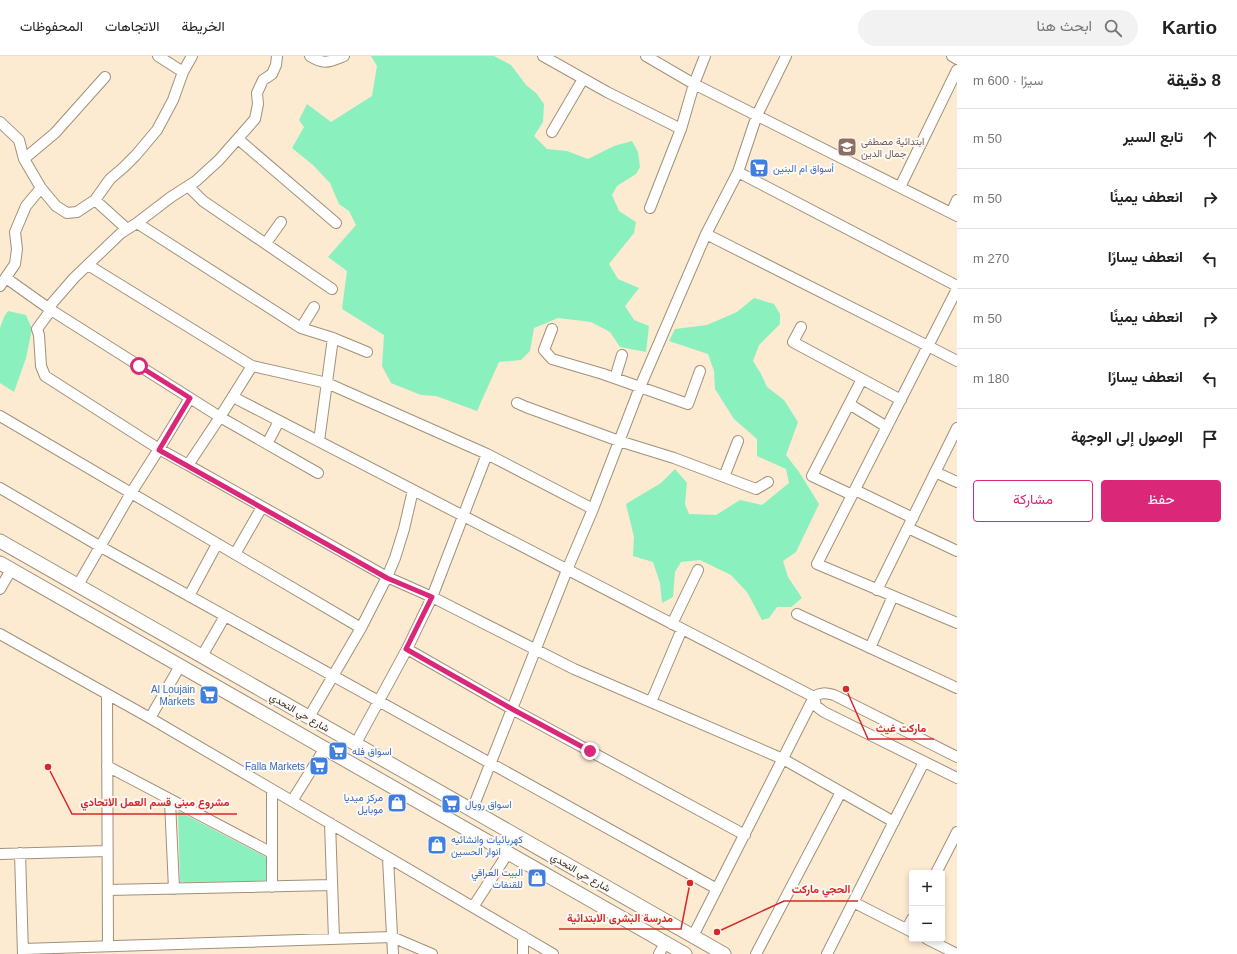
<!DOCTYPE html>
<html lang="ar">
<head>
<meta charset="utf-8">
<style>
	:root { --surface:#fff; --page:#f2f2f2; --text:#222; --muted:#767676; --line:#e0e0e0; --accent:#db2777 }
	body { margin:0; font-family:Helvetica,Vazirmatn,sans-serif; background:var(--page); color:var(--text); direction:rtl }
	.controls { position:absolute; right:12px; bottom:12px; display:grid; overflow:hidden; border-radius:4px; box-shadow:0 2px 6px #0003 }
	.controls button { width:36px; height:36px; display:grid; place-items:center; padding:0; border:0; border-bottom:1px solid var(--line); background:var(--surface); color:var(--text); font:20px sans-serif }
	.stop { position:absolute; width:12px; height:12px; margin:-9px; border:3px solid #db2777; border-radius:50%; background:#fff }
	.stop.end { background:#db2777; border-color:#fff; box-shadow:0 1px 4px #0008 }
	.list { margin:0; padding:0; list-style:none }
	h2 { display:flex; justify-content:space-between; align-items:center; height:52px; margin:0; padding:0 16px; font-size:17px }
	h2 small { font-size:13px; font-weight:400; color:var(--muted) }
	.list li { display:grid; grid-template-columns:26px 1fr auto; gap:12px; align-items:center; box-sizing:border-box; height:60px; padding:0 16px; border-top:1px solid var(--line) }
	.list b { display:block; font-size:15px; white-space:nowrap }
	.list em { font-size:13px; font-style:normal; color:var(--muted) }
	.actions { display:flex; gap:8px; padding:12px 16px }
	.actions a { flex:1; padding:9px 0; border:1px solid var(--accent); border-radius:4px; text-align:center; font-size:14px; color:var(--accent) }
	.actions .main { background:var(--accent); color:#fff }
	.icon { flex:none; width:22px; height:22px; fill:none; stroke:currentColor; stroke-width:2; stroke-linecap:round; stroke-linejoin:round }
	.map { position:relative; flex:none; width:957px; height:898px; overflow:hidden; direction:ltr }
	header { display:flex; align-items:center; gap:24px; box-sizing:border-box; height:56px; padding:0 20px; background:var(--surface); border-bottom:1px solid var(--line) }
	header strong { font-size:19px }
	nav { display:flex; gap:22px; margin-inline-start:auto; font-size:14px }
	.search { width:280px; height:36px; background:var(--page); display:flex; align-items:center; gap:10px; box-sizing:border-box; padding:0 14px; border-radius:22px; color:var(--muted); font-size:15px }
	main { display:flex }
	aside { flex:1; background:var(--surface) }
	.map>svg:first-child { display:block }
</style>
</head>
<body>
<header>
<strong>Kartio</strong>
<div class="search"><svg class="icon" aria-label="search" viewBox="0 0 24 24"><circle cx="10" cy="10" r="6"/><path d="M15 15l6 6"/></svg>ابحث هنا</div>
<nav><a>الخريطة</a><a>الاتجاهات</a><a>المحفوظات</a></nav>
</header>
<main>
<aside>
<h2>8 دقيقة<small>سيرًا · 600 m</small></h2>
<ul class="list">
<li><svg class="icon" aria-label="ahead" viewBox="0 0 24 24"><path d="M12 20V5M6 11l6-6 6 6"/></svg><div><b>تابع السير</b></div><em>50 m</em></li>
<li><svg class="icon" aria-label="right" viewBox="0 0 24 24"><path d="M7 20v-9h11M14 6l5 5-5 5"/></svg><div><b>انعطف يمينًا</b></div><em>50 m</em></li>
<li><svg class="icon" aria-label="left" viewBox="0 0 24 24"><path d="M17 20v-9H6M10 6l-5 5 5 5"/></svg><div><b>انعطف يسارًا</b></div><em>270 m</em></li>
<li><svg class="icon" aria-label="right" viewBox="0 0 24 24"><path d="M7 20v-9h11M14 6l5 5-5 5"/></svg><div><b>انعطف يمينًا</b></div><em>50 m</em></li>
<li><svg class="icon" aria-label="left" viewBox="0 0 24 24"><path d="M17 20v-9H6M10 6l-5 5 5 5"/></svg><div><b>انعطف يسارًا</b></div><em>180 m</em></li>
<li><svg class="icon" aria-label="arrive" viewBox="0 0 24 24"><path d="M6 21V4h12l-3 4 3 4H6"/></svg><div><b>الوصول إلى الوجهة</b></div></li>
</ul>
<div class="actions"><a class="main">حفظ</a><a>مشاركة</a></div>
</aside>
<div class="map">
<svg width="957" height="898" viewBox="0 0 957 898">
	<rect width="100%" height="100%" fill="#fcead1"/>
	<path fill="#8af0be" d="M371,0H494L511,9L526,29L536,37L544,48L543,66L534,80L547,93L567,95L588,103L614,90L632,85L638,96L640,111L636,118L617,130L612,139L619,155L636,166L634,177L609,208L618,223L639,232L625,250L634,264L649,270L646,296L620,291L610,276L591,266L558,262L534,272L530,295L521,304L499,306L477,355L436,340L421,339L391,327L382,310L384,279L342,253L347,215L328,201L356,169L349,155L339,148L330,127L313,109L292,92L304,71L299,64L307,48L331,66L372,40L377,10Z
		M754,242L774,248L780,258V268L759,289L753,305L761,318L767,331L784,344L798,366L786,399L799,416L819,448L796,496L783,505L788,521L802,542L791,551H777L769,562L762,564L747,536L731,519L700,504L681,506L675,516L673,541L662,547L660,527L653,506L633,500L634,481L626,448L661,427L675,413L687,427L685,448L689,458L716,459L740,444L762,449L789,427L786,413L757,400V383L734,363L715,333L714,315L708,298L669,285L675,273L707,269L737,256Z
		M8,255L26,259L32,273L26,302L14,336L0,327V272L4,261Z
		M178,755L266,801L267,825L180,826Z"/>
	<g fill="none" stroke-linecap="round" stroke-linejoin="round">
		<defs>
			<path id="minor" d="M158,0L183,16
				M310,0C324,9 329,6 344,0
				M543,0L607,36L681,73
				M646,0L694,28L957,160
				M952,0L957,3
				M0,66L19,84L24,103L41,132L56,150L67,157L77,156L95,144L110,123L124,111L136,99L157,74L173,44L183,16L192,0
				M552,76L583,23
				M238,83L336,167
				M24,103L55,77L105,21
				M738,116L957,230
				M188,130L203,145L332,233
				M900,131L957,14
				M95,144L127,173
				M650,152L681,73L694,28L705,0
				M951,157L957,144
				M137,167L301,272L333,282L367,296
				M706,178L928,290L957,305
				M266,187L281,166
				M88,209L252,310L327,327L487,398L593,453
				M6,222L51,254L220,361L318,417
				M0,230L15,208L17,193L15,176L26,150L41,132
				M957,233L817,508L957,567
				M48,252L74,222L121,177L137,167L171,141L196,125L219,104L255,63L258,48L257,37L263,24L272,18L276,9L277,0
				M51,254L37,273L39,279L41,310L45,320L159,393L188,409L220,361L252,310
				M801,271L793,286L901,344
				M301,272L314,251
				M552,273L544,294L552,303L603,318L688,348L700,315
				M615,322L622,299
				M233,341L814,641
				M517,347L526,351L619,385L674,402L756,433L768,426
				M849,348L887,371
				M0,360L361,572
				M319,385L333,282
				M267,388L279,365
				M188,409L387,521L432,541L574,613L783,703L894,766
				M935,416L957,426
				M724,421L738,385
				M0,432L101,491L717,833
				M855,434L913,462
				M852,439L812,420L862,323
				M908,472L957,495
				M235,498L262,451
				M78,529L131,437L159,393L190,342
				M0,533L11,514
				M877,534L957,372
				M189,540L217,488
				M797,558L957,632
				M672,568L698,514
				M0,578L150,662L553,898
				M870,592L893,540
				M407,593L512,653L745,779
				M202,600L225,560
				M107,638L108,890
				M814,641L816,650L824,656L957,722
				M651,646L682,573
				M309,661L361,572L387,521L395,502L404,473L413,434
				M150,662L180,610
				M356,687L407,593L432,541L487,398
				M107,710L272,797
				M170,745L174,833
				M292,745L325,692
				M472,754L567,514L593,453L640,331L706,178L738,116L757,59L786,0
				M330,767L334,883
				M20,797L23,898
				M0,798L107,795
				M388,802L393,898
				M936,817L957,776
				M272,831V734
				M108,834L332,829
				M853,846L912,876
				M473,851L508,797
				M907,873L912,863
				M523,880V898
				M693,880L814,641C820,636 826,637 834,639L957,701
				M927,883L957,898
				M23,893L392,881L432,898
				M659,898L665,887
				M756,898L841,736
				M827,898L924,706"/>
			<path id="major" d="M0,485L724,898
				M0,507L685,898"/>
		</defs>
		<use href="#minor" stroke="#a1917a" stroke-width="12"/>
		<use href="#major" stroke="#a1917a" stroke-width="15"/>
		<use href="#minor" stroke="#fff" stroke-width="10"/>
		<use href="#major" stroke="#fff" stroke-width="13"/>
	</g>
	<g fill="none" stroke-linecap="round" stroke-linejoin="round">
		<path stroke="#db2777" stroke-width="5" d="M139,310L190,342L159,394L387,522L432,541L406,593L512,653L590,695"/>
	</g>
	<defs>
		<symbol id="school-square" viewBox="-11 -11 22 22"><rect x="-9" y="-9" width="18" height="18" rx="4" fill="#8d6e63" stroke="#fdf9f5"/><path d="M0-5L7-2L0 1L-7-2ZM-4 1L0 2.5L4 1V4Q0 6-4 4Z" fill="#fff"/></symbol>
		<symbol id="supermarket-square" viewBox="-11 -11 22 22"><rect x="-9" y="-9" width="18" height="18" rx="4" fill="#3f7fe0" stroke="#fdf9f5"/><path d="M-6-5.5h2.5l.6 2H6L4.5 2H-2.5L-4.4-4H-6ZM-1.5 3.2a1.3 1.3 0 1 0 .1 0ZM3 3.2a1.3 1.3 0 1 0 .1 0Z" fill="#fff"/></symbol>
		<symbol id="shop-square" viewBox="-11 -11 22 22"><rect x="-9" y="-9" width="18" height="18" rx="4" fill="#3f7fe0" stroke="#fdf9f5"/><path d="M-5-2.5h2.3a2.7 3.5 0 0 1 5.4 0H5L5.5 6h-11ZM-1.5-2.5h3a1.5 2.3 0 0 0-3 0Z" fill="#fff"/></symbol>
	</defs>
	<g fill-rule="evenodd">
		<use href="#school-square" x="836" y="80" width="22" height="22"/>
		<use href="#supermarket-square" x="748" y="101" width="22" height="22"/>
		<use href="#supermarket-square" x="198" y="628" width="22" height="22"/>
		<use href="#supermarket-square" x="327" y="684" width="22" height="22"/>
		<use href="#supermarket-square" x="308" y="699" width="22" height="22"/>
		<use href="#shop-square" x="386" y="736" width="22" height="22"/>
		<use href="#supermarket-square" x="440" y="737" width="22" height="22"/>
		<use href="#shop-square" x="426" y="778" width="22" height="22"/>
		<use href="#shop-square" x="526" y="811" width="22" height="22"/>
	</g>
	<g text-anchor="middle" stroke-width="4" stroke-linejoin="round" paint-order="stroke">
		<g font-size="10" fill="#785e54" stroke="#fdf9f5" text-anchor="start">
			<text x="861" y="89">ابتدائية مصطفى<tspan x="861" dy="12">جمال الدين</tspan></text>
		</g>
		<g font-size="10" fill="#366cbe" stroke="#fdf9f5" text-anchor="start">
			<text x="773" y="116">أسواق ام البنين</text>
			<text x="195" y="637" text-anchor="end">Al Loujain<tspan x="195" dy="12">Markets</tspan></text>
			<text x="352" y="699">اسواق فله</text>
			<text x="305" y="714" text-anchor="end">Falla Markets</text>
			<text x="383" y="745" text-anchor="end">مركز ميديا<tspan x="383" dy="12">موبايل</tspan></text>
			<text x="465" y="752">اسواق رويال</text>
			<text x="451" y="787">كهربائيات وانشائيه<tspan x="451" dy="12">انوار الحسين</tspan></text>
			<text x="523" y="820" text-anchor="end">البيت العراقي<tspan x="523" dy="12">للقنفات</tspan></text>
		</g>
		<g font-size="10" fill="#332c23" stroke="#fdf9f5">
			<text transform="translate(300 656) rotate(30)" y="4">شارع حي التحدي</text>
			<text transform="translate(581 816) rotate(30)" y="4">شارع حي التحدي</text>
		</g>
	</g>
	<path fill="none" stroke="#d62828" stroke-width="1.5" d="M846 633L868 683H934M48 711L72 758H237M717 876L784 845H858M690 827L681 873H559"/>
	<g fill="#d62828" stroke="#fdf9f5" stroke-width="1.5">
		<circle cx="846" cy="633" r="4"/>
		<circle cx="48" cy="711" r="4"/>
		<circle cx="717" cy="876" r="4"/>
		<circle cx="690" cy="827" r="4"/>
	</g>
	<g font-size="11" text-anchor="middle" font-weight="bold" fill="#d62828" stroke="#fdf9f5" stroke-width="4" stroke-linejoin="round" paint-order="stroke">
		<text x="901" y="676">ماركت غيث</text>
		<text x="155" y="750">مشروع مبنى قسم العمل الاتحادي</text>
		<text x="821" y="837">الحجي ماركت</text>
		<text x="620" y="866">مدرسة البشرى الابتدائية</text>
	</g>
</svg>
<div class="controls">
<button>+</button>
<button>−</button>
</div>
<div class="stop" style="left:139px;top:310px"></div>
<div class="stop end" style="left:590px;top:695px"></div>
</div>
</main>
</body>
</html>
